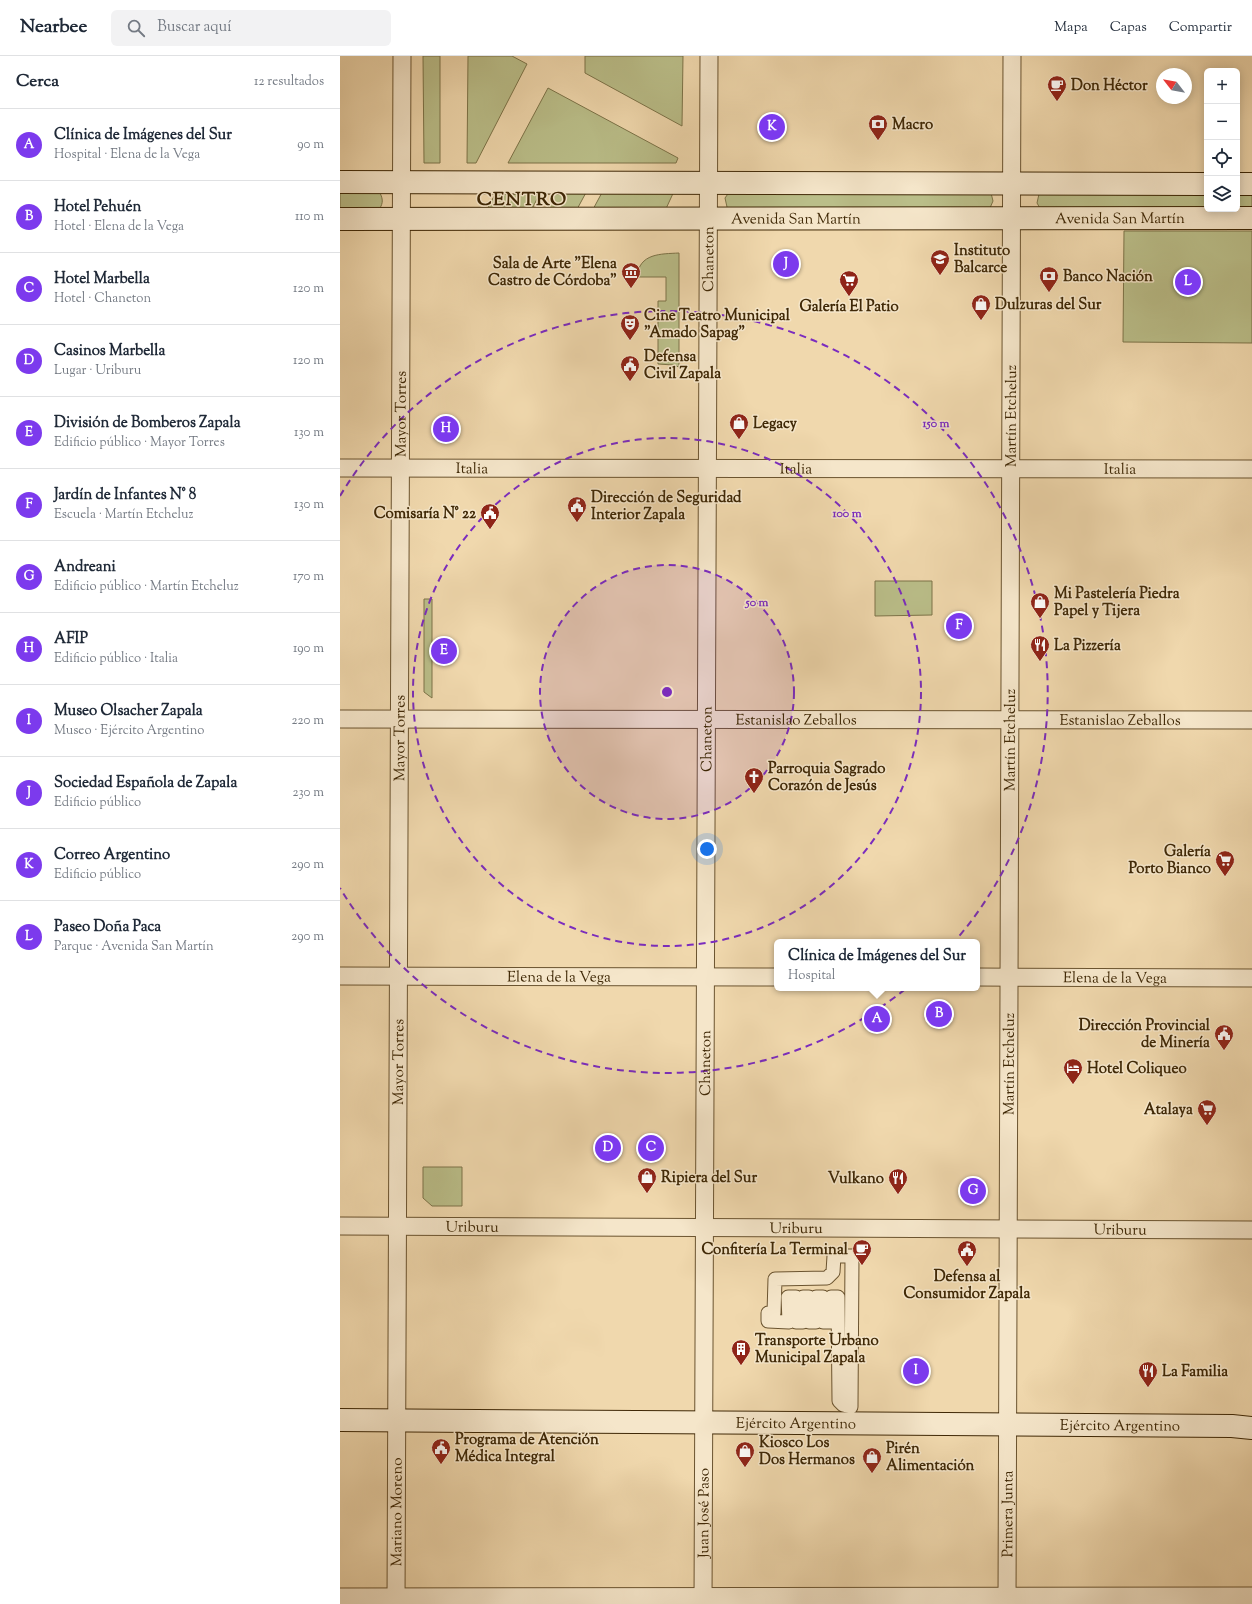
<!DOCTYPE html>
<html lang="es">
<head>
<meta charset="utf-8">
<style>
	:root { --surface:#fff; --page:#f2f2f3; --text:#1f2937; --muted:#747a83; --line:#e0e1e3; --accent:#7c3aed }
	body { margin:0; font-family:"Sorts Mill Goudy",serif; background:var(--page); color:var(--text) }
	.controls { position:absolute; right:12px; top:12px; display:grid; overflow:hidden; border-radius:6px; box-shadow:0 2px 10px #0003 }
	.controls button { width:36px; height:36px; display:grid; place-items:center; padding:0; border:0; border-bottom:1px solid var(--line); background:var(--surface); color:var(--text); font:20px sans-serif }
	.compass { position:absolute; left:816px; top:12px; width:36px; height:36px; border-radius:50%; background:var(--surface); box-shadow:0 2px 10px #0003; rotate:301deg }
	.you { position:absolute; left:367px; top:793px; width:14px; height:14px; margin:-10px; border:3px solid #fff; border-radius:50%; background:#1a73e8; box-shadow:0 0 0 6px #1a73e833 }
	.badge { display:grid; place-items:center; width:26px; height:26px; border-radius:50%; background:var(--accent); color:#fff; font-size:13px; font-weight:700 }
	.pin { position:absolute; translate:-50% -50%; border:2px solid #fff; box-shadow:0 1px 4px #0006 }
	.popup { position:absolute; left:434px; top:883px; width:206px; height:52px; box-sizing:border-box; display:grid; place-content:center; border-radius:6px; background:var(--surface); filter:drop-shadow(0 1px 3px #0005); font-size:13px; white-space:nowrap; color:var(--muted) }
	.popup b { font-size:15px; color:var(--text) }
	.popup::after { content:''; position:absolute; left:50%; top:100%; margin-left:-8px; border:8px solid transparent; border-top-color:var(--surface) }
	.list { margin:0; padding:0; list-style:none }
	h2 { display:flex; justify-content:space-between; align-items:center; height:52px; margin:0; padding:0 16px; font-size:17px }
	h2 small { font-size:13px; font-weight:400; color:var(--muted) }
	.list li { display:grid; grid-template-columns:26px 1fr auto; gap:12px; align-items:center; box-sizing:border-box; height:72px; padding:0 16px; border-top:1px solid var(--line) }
	.list b { display:block; font-size:15px; white-space:nowrap }
	.list p { margin:0; font-size:13px; white-space:nowrap; color:var(--muted) }
	.list em { font-size:13px; font-style:normal; color:var(--muted) }
	.icon { flex:none; width:22px; height:22px; fill:none; stroke:currentColor; stroke-width:2; stroke-linecap:round; stroke-linejoin:round }
	.map { position:relative; flex:none; width:912px; height:1548px; overflow:hidden }
	header { display:flex; align-items:center; gap:24px; box-sizing:border-box; height:56px; padding:0 20px; background:var(--surface); border-bottom:1px solid var(--line) }
	header strong { font-size:19px }
	nav { display:flex; gap:22px; margin-inline-start:auto; font-size:14px }
	.search { width:280px; height:36px; background:var(--page); display:flex; align-items:center; gap:10px; box-sizing:border-box; padding:0 14px; border-radius:6px; color:var(--muted); font-size:15px }
	main { display:flex }
	aside { flex:1; background:var(--surface) }
	.map>svg:first-child { display:block }
</style>
</head>
<body>
<header>
<strong>Nearbee</strong>
<div class="search"><svg class="icon" aria-label="search" viewBox="0 0 24 24"><circle cx="10" cy="10" r="6"/><path d="M15 15l6 6"/></svg>Buscar aquí</div>
<nav><a>Mapa</a><a>Capas</a><a>Compartir</a></nav>
</header>
<main>
<aside>
<h2>Cerca<small>12 resultados</small></h2>
<ul class="list">
<li><span class="badge">A</span><div><b>Clínica de Imágenes del Sur</b><p>Hospital · Elena de la Vega</p></div><em>90 m</em></li>
<li><span class="badge">B</span><div><b>Hotel Pehuén</b><p>Hotel · Elena de la Vega</p></div><em>110 m</em></li>
<li><span class="badge">C</span><div><b>Hotel Marbella</b><p>Hotel · Chaneton</p></div><em>120 m</em></li>
<li><span class="badge">D</span><div><b>Casinos Marbella</b><p>Lugar · Uriburu</p></div><em>120 m</em></li>
<li><span class="badge">E</span><div><b>División de Bomberos Zapala</b><p>Edificio público · Mayor Torres</p></div><em>130 m</em></li>
<li><span class="badge">F</span><div><b>Jardín de Infantes N° 8</b><p>Escuela · Martín Etcheluz</p></div><em>130 m</em></li>
<li><span class="badge">G</span><div><b>Andreani</b><p>Edificio público · Martín Etcheluz</p></div><em>170 m</em></li>
<li><span class="badge">H</span><div><b>AFIP</b><p>Edificio público · Italia</p></div><em>190 m</em></li>
<li><span class="badge">I</span><div><b>Museo Olsacher Zapala</b><p>Museo · Ejército Argentino</p></div><em>220 m</em></li>
<li><span class="badge">J</span><div><b>Sociedad Española de Zapala</b><p>Edificio público</p></div><em>230 m</em></li>
<li><span class="badge">K</span><div><b>Correo Argentino</b><p>Edificio público</p></div><em>290 m</em></li>
<li><span class="badge">L</span><div><b>Paseo Doña Paca</b><p>Parque · Avenida San Martín</p></div><em>290 m</em></li>
</ul>
</aside>
<div class="map">
<svg width="912" height="1548" viewBox="0 0 912 1548">
	<rect width="100%" height="100%" fill="#f0d8ad"/>
	<filter id="stains"><feTurbulence type="fractalNoise" baseFrequency=".005" numOctaves="4"/><feColorMatrix values="0 0 0 0 .2 0 0 0 0 .09 0 0 0 0 .02 0 0 0 .5 -.17"/></filter>
	<radialGradient id="worn" r=".72"><stop offset=".6" stop-color="#630" stop-opacity="0"/><stop offset="1" stop-color="#630" stop-opacity=".3"/></radialGradient>
	<path fill="#babe89" stroke="#7c7348" d="M83,0H100V107H84Z
		M128,0H172L187,8L136,107H127Z
		M245,0H343L342,70L245,17Z
		M208,32L338,102L336,107H168Z
		M159,131H203L190,157H145Z
		M219,131H249L235,157H205Z
		M265,131H336L324,157H251Z
		M0,132L40,137C43,143 43,147 40,152L0,157Z
		M867,132V153H897V132H912V157L701,154L697,147L699,138Z
		M390,135L651,137L653,145L650,152L389,154L387,151L385,142Z
		M784,175H912V287L783,286Z
		M339,197V311L333,309L318,308V245H326V221H297C299,197 321,198 339,197Z
		M535,525H592V559L535,560Z
		M84,543H92V642L84,636Z
		M83,1111H122V1150H92L83,1142Z"/>
	<g fill="none" stroke-linecap="round" stroke-linejoin="round">
		<defs>
			<path id="pedestrian" d="M494,1200H512L511,1351L503,1349L499,1345L498,1241H491V1266H483V1241H476V1266H469V1241H463V1266H456V1241H448L449,1266L428,1265V1257H434L435,1223L487,1222L493,1216Z"/>
			<g id="minor">
				<path id="s1" d="M0,412L912,413"/>
				<path id="s2" d="M0,663L912,664"/>
				<path id="s3" d="M0,920L437,921"/>
				<path id="s4" d="M637,921L912,922"/>
				<path id="s5" d="M0,1170L912,1174"/>
				<path d="M0,1541L912,1540"/>
				<path id="s6" d="M56,1548L62,0"/>
				<path id="s7" d="M363,1548L369,0"/>
				<path id="s8" d="M667,1548L672,0"/>
			</g>
			<g id="secondary">
				<path d="M0,126L867,128"/>
				<path d="M897,128H912"/>
				<path id="s9" d="M0,163L912,162"/>
				<path id="s10" d="M0,1364L892,1370L912,1372"/>
			</g>
		</defs>
		<use href="#pedestrian" stroke="#6b5430" stroke-width="15"/>
		<use href="#minor" stroke="#6b5430" stroke-width="19"/>
		<use href="#secondary" stroke="#3f2806" stroke-width="24"/>
		<use href="#pedestrian" stroke="#f5e6ca" stroke-width="13"/>
		<use href="#minor" stroke="#f5e6ca" stroke-width="17"/>
		<use href="#secondary" stroke="#f5e6ca" stroke-width="22"/>
	</g>
	<circle cx="327" cy="636" r="127" fill="#7b2cbf" fill-opacity=".12"/>
	<g fill="none" stroke="#7b2cbf" stroke-width="2" stroke-dasharray="7 5">
		<circle cx="327" cy="636" r="127"/>
		<circle cx="327" cy="636" r="254"/>
		<path d="M0 440A381 381 0 1 1 0 832"/>
	</g>
	<defs>
		<symbol id="cafe-pin" viewBox="-11 -11 22 30"><path d="M0 17L-7.5 6A9.5 9.5 0 1 1 7.5 6Z" fill="#8f2418" stroke="#f5e6ca"/><path d="M-5.5-4.5H6V0H3Q3 3.5 0 3.5H-2.5Q-5.5 3.5-5.5 0ZM3-3.2v2h1.7v-2ZM-6 4.5H4V6H-6Z" fill="#fff"/></symbol>
		<symbol id="bank-pin" viewBox="-11 -11 22 30"><path d="M0 17L-7.5 6A9.5 9.5 0 1 1 7.5 6Z" fill="#8f2418" stroke="#f5e6ca"/><path d="M-6-4H6V4H-6ZM0-2.3a2.3 2.3 0 1 0 0 4.6a2.3 2.3 0 1 0 0-4.6Z" fill="#fff"/></symbol>
		<symbol id="university-pin" viewBox="-11 -11 22 30"><path d="M0 17L-7.5 6A9.5 9.5 0 1 1 7.5 6Z" fill="#8f2418" stroke="#f5e6ca"/><path d="M0-5L7-2L0 1L-7-2ZM-4 1L0 2.5L4 1V4Q0 6-4 4Z" fill="#fff"/></symbol>
		<symbol id="museum-pin" viewBox="-11 -11 22 30"><path d="M0 17L-7.5 6A9.5 9.5 0 1 1 7.5 6Z" fill="#8f2418" stroke="#f5e6ca"/><path d="M0-6L6-3V-2H-6V-3ZM-5-1h2V3h-2ZM-1-1h2V3h-2ZM3-1h2V3H3ZM-6 4H6V6H-6Z" fill="#fff"/></symbol>
		<symbol id="supermarket-pin" viewBox="-11 -11 22 30"><path d="M0 17L-7.5 6A9.5 9.5 0 1 1 7.5 6Z" fill="#8f2418" stroke="#f5e6ca"/><path d="M-6-5.5h2.5l.6 2H6L4.5 2H-2.5L-4.4-4H-6ZM-1.5 3.2a1.3 1.3 0 1 0 .1 0ZM3 3.2a1.3 1.3 0 1 0 .1 0Z" fill="#fff"/></symbol>
		<symbol id="shop-pin" viewBox="-11 -11 22 30"><path d="M0 17L-7.5 6A9.5 9.5 0 1 1 7.5 6Z" fill="#8f2418" stroke="#f5e6ca"/><path d="M-5-2.5h2.3a2.7 3.5 0 0 1 5.4 0H5L5.5 6h-11ZM-1.5-2.5h3a1.5 2.3 0 0 0-3 0Z" fill="#fff"/></symbol>
		<symbol id="theatre-pin" viewBox="-11 -11 22 30"><path d="M0 17L-7.5 6A9.5 9.5 0 1 1 7.5 6Z" fill="#8f2418" stroke="#f5e6ca"/><path d="M-5-5.5Q0-4 5-5.5V0Q5 5 0 6Q-5 5-5 0ZM-3.3-2.5H-1v1.5H-3.3ZM1-2.5H3.3v1.5H1ZM-2.8 1Q0 5.5 2.8 1Z" fill="#fff"/></symbol>
		<symbol id="civic-pin" viewBox="-11 -11 22 30"><path d="M0 17L-7.5 6A9.5 9.5 0 1 1 7.5 6Z" fill="#8f2418" stroke="#f5e6ca"/><path d="M-.6-6.5H3V-4.5H.6V-3L4-1V1h2V6H-6V1h2V-1L-.6-3ZM-1.2 2.5V6h2.4V2.5Z" fill="#fff"/></symbol>
		<symbol id="restaurant-pin" viewBox="-11 -11 22 30"><path d="M0 17L-7.5 6A9.5 9.5 0 1 1 7.5 6Z" fill="#8f2418" stroke="#f5e6ca"/><path d="M-5-6h1v4h1v-4h1v4h1v-4h1v5L-1.5 .5V6h-2V.5L-5-1ZM5-6V6H3V1.5H1.5Q1.5-4 5-6Z" fill="#fff"/></symbol>
		<symbol id="church-pin" viewBox="-11 -11 22 30"><path d="M0 17L-7.5 6A9.5 9.5 0 1 1 7.5 6Z" fill="#8f2418" stroke="#f5e6ca"/><path d="M-1.2-6h2.4v3.5h3.3v2.4h-3.3V6h-2.4V-.1h-3.3v-2.4h3.3Z" fill="#fff"/></symbol>
		<symbol id="hotel-pin" viewBox="-11 -11 22 30"><path d="M0 17L-7.5 6A9.5 9.5 0 1 1 7.5 6Z" fill="#8f2418" stroke="#f5e6ca"/><path d="M-6-4.5h1.5V1H6V5H4.5V3h-9V5H-6ZM-4 0a1.8 1.8 0 1 1 3.6 0ZM.5 0V-2.5h3Q6-2.5 6 0Z" fill="#fff"/></symbol>
		<symbol id="building-pin" viewBox="-11 -11 22 30"><path d="M0 17L-7.5 6A9.5 9.5 0 1 1 7.5 6Z" fill="#8f2418" stroke="#f5e6ca"/><path d="M-4-6H4V6H1V3H-1V6H-4ZM-2.5-4.3h1.7v1.8h-1.7ZM.8-4.3h1.7v1.8H.8ZM-2.5-1h1.7V.8h-1.7ZM.8-1h1.7V.8H.8Z" fill="#fff"/></symbol>
	</defs>
	<g fill-rule="evenodd">
		<use href="#cafe-pin" x="706" y="18" width="22" height="30"/>
		<use href="#bank-pin" x="527" y="57" width="22" height="30"/>
		<use href="#university-pin" x="589" y="192" width="22" height="30"/>
		<use href="#museum-pin" x="280" y="205" width="22" height="30"/>
		<use href="#bank-pin" x="698" y="209" width="22" height="30"/>
		<use href="#supermarket-pin" x="498" y="213" width="22" height="30"/>
		<use href="#shop-pin" x="630" y="237" width="22" height="30"/>
		<use href="#theatre-pin" x="279" y="257" width="22" height="30"/>
		<use href="#civic-pin" x="279" y="298" width="22" height="30"/>
		<use href="#shop-pin" x="388" y="356" width="22" height="30"/>
		<use href="#civic-pin" x="226" y="439" width="22" height="30"/>
		<use href="#civic-pin" x="139" y="446" width="22" height="30"/>
		<use href="#shop-pin" x="689" y="535" width="22" height="30"/>
		<use href="#restaurant-pin" x="689" y="578" width="22" height="30"/>
		<use href="#church-pin" x="403" y="710" width="22" height="30"/>
		<use href="#supermarket-pin" x="874" y="793" width="22" height="30"/>
		<use href="#civic-pin" x="873" y="967" width="22" height="30"/>
		<use href="#hotel-pin" x="722" y="1001" width="22" height="30"/>
		<use href="#supermarket-pin" x="856" y="1042" width="22" height="30"/>
		<use href="#shop-pin" x="296" y="1110" width="22" height="30"/>
		<use href="#restaurant-pin" x="547" y="1111" width="22" height="30"/>
		<use href="#cafe-pin" x="511" y="1182" width="22" height="30"/>
		<use href="#civic-pin" x="616" y="1183" width="22" height="30"/>
		<use href="#building-pin" x="390" y="1282" width="22" height="30"/>
		<use href="#restaurant-pin" x="797" y="1304" width="22" height="30"/>
		<use href="#civic-pin" x="90" y="1381" width="22" height="30"/>
		<use href="#shop-pin" x="394" y="1384" width="22" height="30"/>
		<use href="#shop-pin" x="521" y="1390" width="22" height="30"/>
	</g>
	<g text-anchor="middle" stroke-width="3" stroke-linejoin="round" paint-order="stroke">
		<g font-size="15" font-weight="bold" fill="#3f2806" stroke="#f5e6ca" text-anchor="start">
			<text x="731" y="34">Don Héctor</text>
			<text x="552" y="73">Macro</text>
			<text x="614" y="199">Instituto<tspan x="614" dy="17">Balcarce</tspan></text>
			<text x="277" y="212" text-anchor="end">Sala de Arte "Elena<tspan x="277" dy="17">Castro de Córdoba"</tspan></text>
			<text x="723" y="225">Banco Nación</text>
			<text x="655" y="253">Dulzuras del Sur</text>
			<text x="509" y="255" text-anchor="middle">Galería El Patio</text>
			<text x="304" y="264">Cine Teatro Municipal<tspan x="304" dy="17">"Amado Sapag"</tspan></text>
			<text x="304" y="305">Defensa<tspan x="304" dy="17">Civil Zapala</tspan></text>
			<text x="413" y="372">Legacy</text>
			<text x="251" y="446">Dirección de Seguridad<tspan x="251" dy="17">Interior Zapala</tspan></text>
			<text x="136" y="462" text-anchor="end">Comisaría N° 22</text>
			<text x="714" y="542">Mi Pastelería Piedra<tspan x="714" dy="17">Papel y Tijera</tspan></text>
			<text x="714" y="594">La Pizzería</text>
			<text x="428" y="717">Parroquia Sagrado<tspan x="428" dy="17">Corazón de Jesús</tspan></text>
			<text x="871" y="800" text-anchor="end">Galería<tspan x="871" dy="17">Porto Bianco</tspan></text>
			<text x="870" y="974" text-anchor="end">Dirección Provincial<tspan x="870" dy="17">de Minería</tspan></text>
			<text x="747" y="1017">Hotel Coliqueo</text>
			<text x="853" y="1058" text-anchor="end">Atalaya</text>
			<text x="321" y="1126">Ripiera del Sur</text>
			<text x="544" y="1127" text-anchor="end">Vulkano</text>
			<text x="508" y="1198" text-anchor="end">Confitería La Terminal</text>
			<text x="627" y="1225" text-anchor="middle">Defensa al<tspan x="627" dy="17">Consumidor Zapala</tspan></text>
			<text x="415" y="1289">Transporte Urbano<tspan x="415" dy="17">Municipal Zapala</tspan></text>
			<text x="822" y="1320">La Familia</text>
			<text x="115" y="1388">Programa de Atención<tspan x="115" dy="17">Médica Integral</tspan></text>
			<text x="419" y="1391">Kiosco Los<tspan x="419" dy="17">Dos Hermanos</tspan></text>
			<text x="546" y="1397">Pirén<tspan x="546" dy="17">Alimentación</tspan></text>
		</g>
		<g font-size="15" fill="#3f2806" stroke="#f5e6ca">
			<text dy="5" stroke="none"><textPath href="#s9" startOffset="456">Avenida San Martín</textPath></text>
			<text dy="5" stroke="none"><textPath href="#s9" startOffset="780">Avenida San Martín</textPath></text>
			<text dy="5" stroke="none"><textPath href="#s7" startOffset="1345">Chaneton</textPath></text>
			<text dy="5" stroke="none"><textPath href="#s6" startOffset="1190">Mayor Torres</textPath></text>
			<text dy="5" stroke="none"><textPath href="#s8" startOffset="1188">Martín Etcheluz</textPath></text>
			<text dy="5" stroke="none"><textPath href="#s1" startOffset="132">Italia</textPath></text>
			<text dy="5" stroke="none"><textPath href="#s1" startOffset="456">Italia</textPath></text>
			<text dy="5" stroke="none"><textPath href="#s1" startOffset="780">Italia</textPath></text>
			<text dy="5" stroke="none"><textPath href="#s2" startOffset="456">Estanislao Zeballos</textPath></text>
			<text dy="5" stroke="none"><textPath href="#s2" startOffset="780">Estanislao Zeballos</textPath></text>
			<text dy="5" stroke="none"><textPath href="#s6" startOffset="866">Mayor Torres</textPath></text>
			<text dy="5" stroke="none"><textPath href="#s7" startOffset="865">Chaneton</textPath></text>
			<text dy="5" stroke="none"><textPath href="#s8" startOffset="864">Martín Etcheluz</textPath></text>
			<text dy="5" stroke="none"><textPath href="#s3" startOffset="219">Elena de la Vega</textPath></text>
			<text dy="5" stroke="none"><textPath href="#s4" startOffset="138">Elena de la Vega</textPath></text>
			<text dy="5" stroke="none"><textPath href="#s6" startOffset="542">Mayor Torres</textPath></text>
			<text dy="5" stroke="none"><textPath href="#s7" startOffset="541">Chaneton</textPath></text>
			<text dy="5" stroke="none"><textPath href="#s8" startOffset="540">Martín Etcheluz</textPath></text>
			<text dy="5" stroke="none"><textPath href="#s5" startOffset="132">Uriburu</textPath></text>
			<text dy="5" stroke="none"><textPath href="#s5" startOffset="456">Uriburu</textPath></text>
			<text dy="5" stroke="none"><textPath href="#s5" startOffset="780">Uriburu</textPath></text>
			<text dy="5" stroke="none"><textPath href="#s10" startOffset="456">Ejército Argentino</textPath></text>
			<text dy="5" stroke="none"><textPath href="#s10" startOffset="780">Ejército Argentino</textPath></text>
			<text dy="5" stroke="none"><textPath href="#s6" startOffset="92">Mariano Moreno</textPath></text>
			<text dy="5" stroke="none"><textPath href="#s7" startOffset="91">Juan José Paso</textPath></text>
			<text dy="5" stroke="none"><textPath href="#s8" startOffset="90">Primera Junta</textPath></text>
		</g>
		<g font-size="19" font-weight="bold" letter-spacing="1" fill="#3f2806" stroke="#f5e6ca">
			<text x="182" y="149">CENTRO</text>
		</g>
	</g>
	<circle cx="327" cy="636" r="6" fill="#7b2cbf" stroke="#f5e6ca" stroke-width="2"/>
	<g font-size="12" text-anchor="middle" font-weight="bold" fill="#7b2cbf" stroke="#f5e6ca" stroke-width="3" stroke-linejoin="round" paint-order="stroke">
		<text x="596" y="371">150 m</text>
		<text x="507" y="461">100 m</text>
		<text x="417" y="550">50 m</text>
	</g>
	<rect width="100%" height="100%" filter="url(#stains)"/>
	<rect width="100%" height="100%" fill="url(#worn)"/>
</svg>
<div class="controls">
<button>+</button>
<button>−</button>
<button><svg class="icon" aria-label="locate" viewBox="0 0 24 24"><circle cx="12" cy="12" r="6"/><path d="M12 2v4M12 18v4M2 12h4M18 12h4"/></svg></button>
<button><svg class="icon" aria-label="layers" viewBox="0 0 24 24"><path d="M12 4l9 5-9 5-9-5zM3 14l9 5 9-5"/></svg></button>
</div>
<svg class="compass" viewBox="-18 -18 36 36"><path d="M0-13l5 13h-10z" fill="#e53935"/><path d="M0 13l5-13h-10z" fill="#747a83"/></svg>
<div class="you"></div>
<div class="pin badge" style="left:537px;top:963px">A</div>
<div class="popup"><b>Clínica de Imágenes del Sur</b>Hospital</div>
<div class="pin badge" style="left:599px;top:958px">B</div>
<div class="pin badge" style="left:311px;top:1092px">C</div>
<div class="pin badge" style="left:268px;top:1092px">D</div>
<div class="pin badge" style="left:104px;top:595px">E</div>
<div class="pin badge" style="left:619px;top:570px">F</div>
<div class="pin badge" style="left:633px;top:1135px">G</div>
<div class="pin badge" style="left:106px;top:373px">H</div>
<div class="pin badge" style="left:576px;top:1315px">I</div>
<div class="pin badge" style="left:446px;top:208px">J</div>
<div class="pin badge" style="left:432px;top:71px">K</div>
<div class="pin badge" style="left:848px;top:226px">L</div>
</div>
</main>
</body>
</html>
